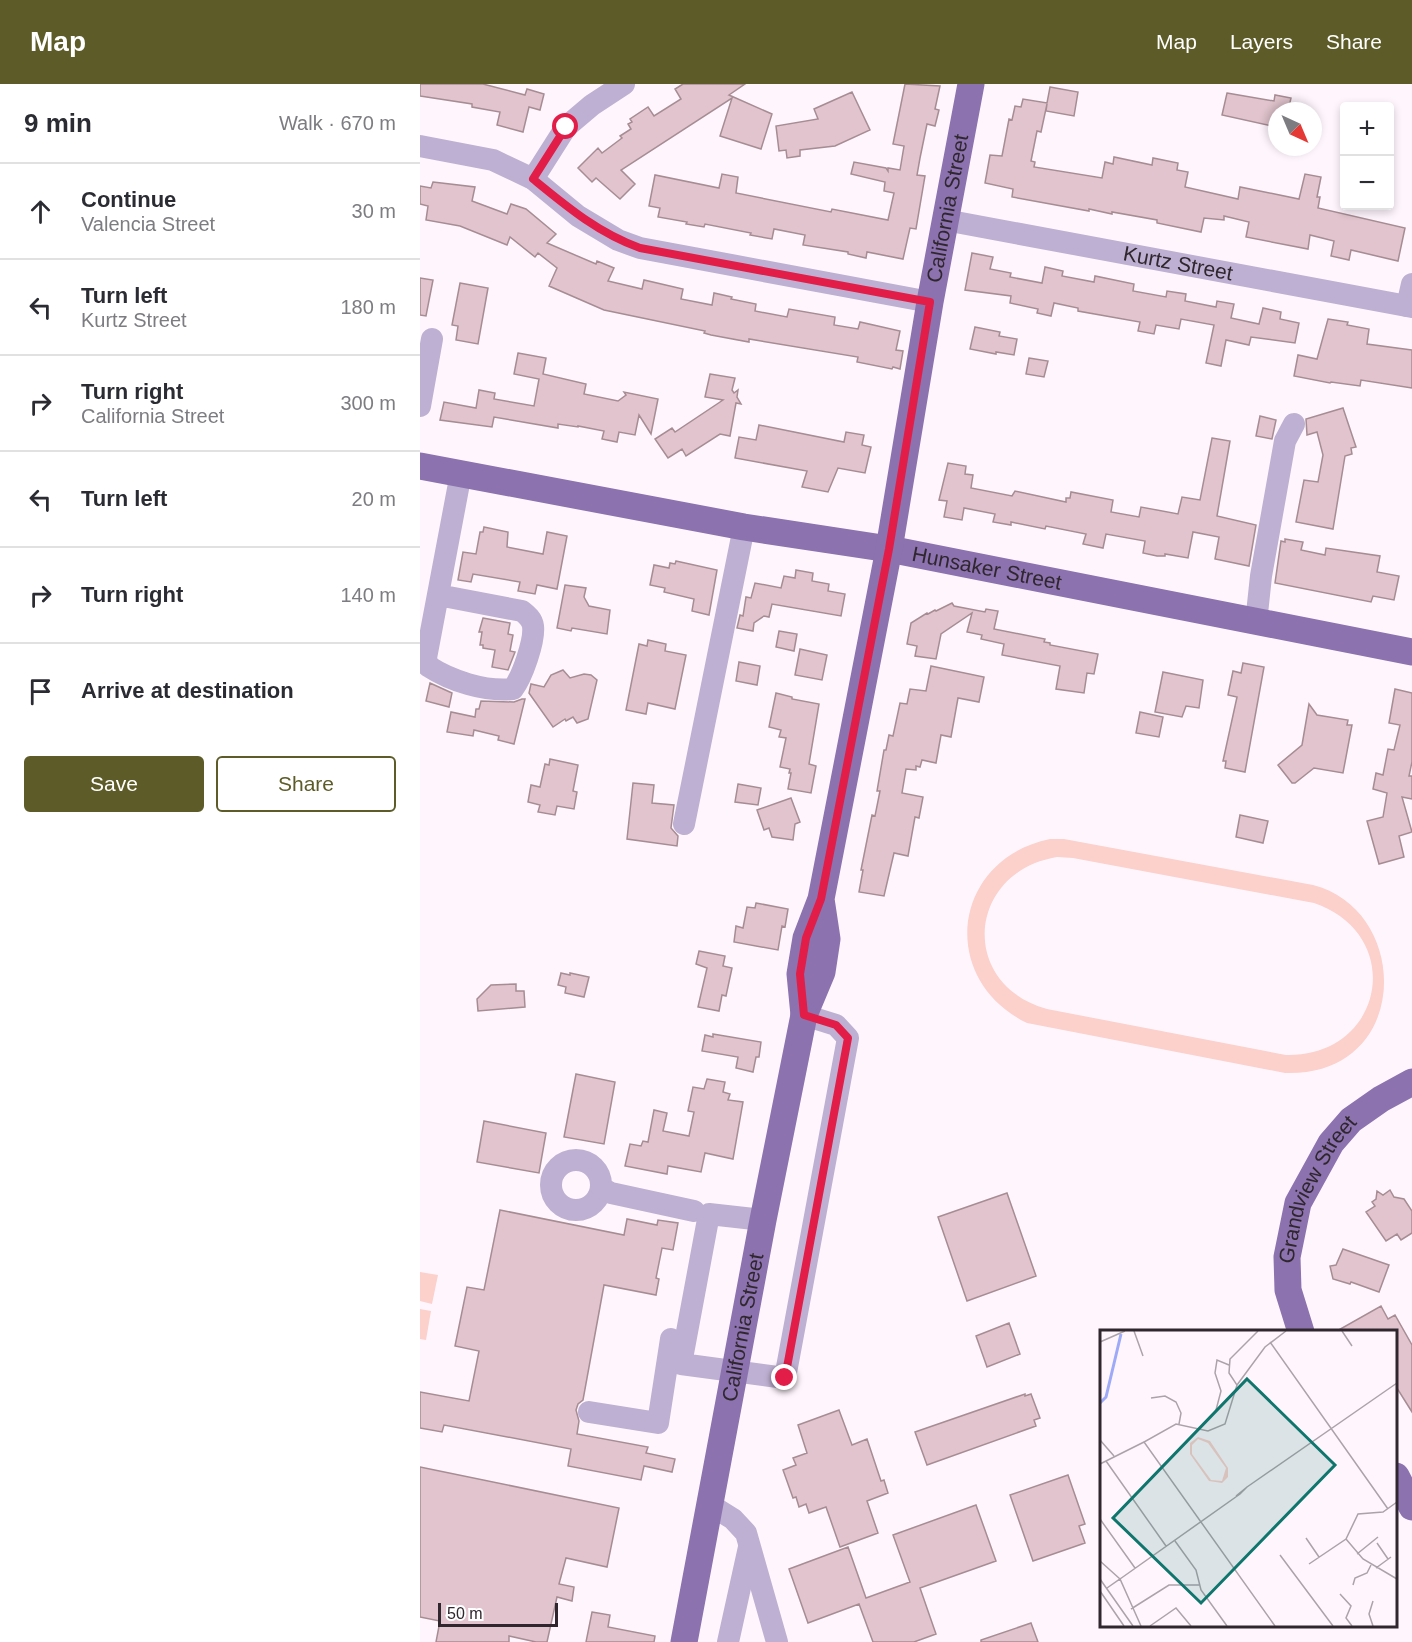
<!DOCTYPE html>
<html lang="en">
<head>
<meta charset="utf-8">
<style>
	:root { --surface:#fff; --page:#f7f7f7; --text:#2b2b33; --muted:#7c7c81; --line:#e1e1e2; --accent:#5d5c29 }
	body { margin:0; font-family:Arial,sans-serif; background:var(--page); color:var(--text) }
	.controls { position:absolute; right:18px; top:18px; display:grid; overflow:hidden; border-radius:6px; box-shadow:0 3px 9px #0003 }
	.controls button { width:54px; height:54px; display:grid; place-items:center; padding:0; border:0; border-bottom:2px solid var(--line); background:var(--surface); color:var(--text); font:30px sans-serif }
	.compass { position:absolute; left:848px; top:18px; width:54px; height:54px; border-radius:50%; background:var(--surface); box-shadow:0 3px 9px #0003; rotate:136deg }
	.scale { position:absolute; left:18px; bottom:15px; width:120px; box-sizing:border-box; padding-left:6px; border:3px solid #30272e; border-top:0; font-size:16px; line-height:21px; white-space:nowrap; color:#30272e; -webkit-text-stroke:4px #fff; paint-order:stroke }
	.stop { position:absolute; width:18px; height:18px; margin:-14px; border:4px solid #e11d48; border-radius:50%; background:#fff }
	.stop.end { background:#e11d48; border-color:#fff; box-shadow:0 2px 6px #0008 }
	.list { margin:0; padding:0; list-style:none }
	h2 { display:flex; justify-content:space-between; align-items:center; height:78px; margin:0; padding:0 24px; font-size:26px }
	h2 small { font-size:20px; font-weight:400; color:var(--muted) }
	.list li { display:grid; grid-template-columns:39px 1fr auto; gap:18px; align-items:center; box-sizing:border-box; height:96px; padding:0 24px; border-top:2px solid var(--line) }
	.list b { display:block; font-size:22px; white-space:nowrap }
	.list p { margin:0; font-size:20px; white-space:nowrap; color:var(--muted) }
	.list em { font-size:20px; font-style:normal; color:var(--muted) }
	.actions { display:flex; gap:12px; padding:18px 24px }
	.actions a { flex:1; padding:14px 0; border:2px solid var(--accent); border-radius:6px; text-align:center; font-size:21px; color:var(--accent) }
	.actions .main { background:var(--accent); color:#fff }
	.icon { flex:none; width:33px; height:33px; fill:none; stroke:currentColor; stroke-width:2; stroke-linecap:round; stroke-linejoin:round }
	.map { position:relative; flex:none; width:992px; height:1558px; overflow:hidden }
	header { display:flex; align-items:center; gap:36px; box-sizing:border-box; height:84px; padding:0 30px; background:var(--accent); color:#fff }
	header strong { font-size:28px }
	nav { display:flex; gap:33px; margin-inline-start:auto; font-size:21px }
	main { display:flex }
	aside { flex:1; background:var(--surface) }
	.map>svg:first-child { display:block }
</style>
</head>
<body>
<header>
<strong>Map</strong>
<nav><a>Map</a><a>Layers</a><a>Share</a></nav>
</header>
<main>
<aside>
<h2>9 min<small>Walk · 670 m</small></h2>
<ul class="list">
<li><svg class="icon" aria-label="ahead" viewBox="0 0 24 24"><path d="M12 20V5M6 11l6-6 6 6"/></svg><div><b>Continue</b><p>Valencia Street</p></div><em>30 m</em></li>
<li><svg class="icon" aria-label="left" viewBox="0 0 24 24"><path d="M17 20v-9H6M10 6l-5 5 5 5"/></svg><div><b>Turn left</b><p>Kurtz Street</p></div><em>180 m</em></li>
<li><svg class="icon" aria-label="right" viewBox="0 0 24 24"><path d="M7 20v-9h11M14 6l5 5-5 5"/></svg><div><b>Turn right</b><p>California Street</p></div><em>300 m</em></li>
<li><svg class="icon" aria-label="left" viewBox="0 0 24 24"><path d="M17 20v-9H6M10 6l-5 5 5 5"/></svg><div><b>Turn left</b></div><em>20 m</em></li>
<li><svg class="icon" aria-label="right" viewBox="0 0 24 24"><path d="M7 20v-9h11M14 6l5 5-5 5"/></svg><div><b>Turn right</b></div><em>140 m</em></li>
<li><svg class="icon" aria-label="arrive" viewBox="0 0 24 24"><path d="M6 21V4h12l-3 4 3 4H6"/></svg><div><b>Arrive at destination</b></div></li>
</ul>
<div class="actions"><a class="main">Save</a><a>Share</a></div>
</aside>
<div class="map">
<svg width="992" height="1558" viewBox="0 0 992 1558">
	<rect width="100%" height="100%" fill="#fff6fd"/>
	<path fill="#fcd0cb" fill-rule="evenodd" d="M630,755H644L893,801C992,826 992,993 865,989L607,939C517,895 532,775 630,755ZM637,773L653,774L894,819C987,851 964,973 866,971L627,925C538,900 547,788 637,773Z
		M0,1188L18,1191L12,1220L0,1217Z
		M0,1225L11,1227L6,1256L0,1255Z"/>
	<path fill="#e1c4cd" stroke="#a78c94" stroke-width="1.5" d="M0,0H63L105,11L107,5L124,10L120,26L109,23L103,48L77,41L80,28L52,23V20L0,12Z
		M263,0H325L309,11L352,30L341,65L300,52L312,14L201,86L215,100L200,115L176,94L172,98L158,84L178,64L182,69L202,54L200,52L211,45L208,40L212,38L210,35L228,23L234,32L261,15L255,5Z
		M485,0L520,2L515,25L519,26L515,42L507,40L500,74L497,91L505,92L496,145L490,144L483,175L447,168L446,174L428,170V168L383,161L385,151L354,145L352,155L330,151L331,149L285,140L284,143L266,140L267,138L238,133L240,124L229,122L235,91L299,104L302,90L318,93L316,109L411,128L412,125L468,136L474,109L464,107L465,98L431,90L434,78L466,84L468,87V84L480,86L484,62L473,60Z
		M630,3L658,8L654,32L626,27L627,20L621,48L617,47L611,77L615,78L614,83L682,94L685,78L693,80L694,73L732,81L733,74L758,79L757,86L768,88L765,103L818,115L820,103L879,115L885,90L901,93L897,113H900L898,124L985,144L978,177L931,166L929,176L911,172L914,157L890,151L888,165L826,153L829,138L804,132V136L784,134L781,148L737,139V136L692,128V130L669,125V127L592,113L593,105L565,99L570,71L582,72L589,35L592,36L595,22L601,23L603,15L627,19Z
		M432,8L450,46L415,62L380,66V72L367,74L366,66L359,67L356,42L398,35L394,25Z
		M807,9L854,17L855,11L871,14L868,27H857V43L802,31Z
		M13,98L55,103L52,117L87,130L91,120L106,125L136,150L127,159L176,180L177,177L194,184L188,197L222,205L224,196L263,205L261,215L292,221L294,209L312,213L311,215L336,220L335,227L367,233L369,225L415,233L414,241L438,245L440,238L480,247L476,266L483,267L480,285L473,283L472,285L437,278L438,273L329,255V258L291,251L284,249L285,247L184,226L129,202L137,184L118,169L115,173L90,153L87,161L40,142L6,136L8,122L0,120V102L11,104Z
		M552,169L573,173L570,185L591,189L590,193L622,199L625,183L643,187L642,192L674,198L675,192L714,200L713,207L746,213L747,207L766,210L765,217L796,223L797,217L814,220L811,234L839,240L843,224L861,228L860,235L879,239L875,259L831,253L829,261L806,256L801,282L786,279L794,241L761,235L759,245L736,241L734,250L718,247L720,238L658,227V224L634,219L631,232L617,229L618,225L590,219L591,212L545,206Z
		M0,194L13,196L6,232L0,231Z
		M40,199L68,204L58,260L36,256L38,242L32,241Z
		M908,235L928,238L927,241L949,245L947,260L992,266V304L941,296L940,302L911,298L910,299L874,292L878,271L897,275Z
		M555,243L580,248L579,252L597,255L594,271L576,268V270L550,265Z
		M98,269L126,274L123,290L166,300L164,310L198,317L206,311L204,308L238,315L231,350L219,331L215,351L199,348L197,358L182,355L184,347L158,342V343L138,340V344L74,333L72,343L20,336L24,318L56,324L59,306L75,309L74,315L114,322L119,295L94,290Z
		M609,274L628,277L624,293L606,290Z
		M290,290L315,294L312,306L314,309L318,306L317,313L321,320L316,319L310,352L300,350L266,372L262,365L248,374L235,355L252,344L255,348L303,316L285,313Z
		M923,324L936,363L931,364L932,370L925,372L913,445L876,438L884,396L898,398L903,371L897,348L887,351L886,335Z
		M840,332L856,336L852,355L836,352Z
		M339,341L424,358L426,348L444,351L442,361L451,363L445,389L418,384L408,408L382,403L387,387L315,374L319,353L336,356Z
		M792,354L810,357L797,432L836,441L829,482L795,475L799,453L773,448L768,474L745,470V472H737L723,469L725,457L686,450L683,464L663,460L666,450L626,442L625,445L591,438V441L573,438L575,430L544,424L542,436L524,433L527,417L519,416L528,379L546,382L545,390L553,391L551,404L592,412L595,407L646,418V414H650L651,408L693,416L691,428L719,433L721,423L758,430L762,413L780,416Z
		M64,443L88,448L87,463L123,470L127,448L147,452L137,505L117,501L115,510L98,507L100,498L53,490L51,498L38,496L43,468L56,470L60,448H63Z
		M865,455L883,458L881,466L905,471L906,464L960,472L957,488L979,492L974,516L953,512L951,518L855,499L861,457L865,458Z
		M256,477L297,486L289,531L272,527L274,515L244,508L245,504L230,501L234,481L249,484L250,479L255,480Z
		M376,486L393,489L392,497L409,500L408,507L425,510L421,532L352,520L349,533L344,532L334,539L333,547L317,544L320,531L323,532L326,513L331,514L335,499L361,504L364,492L375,494Z
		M145,501L166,504L164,513L169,522L190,526L187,550L152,544L151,547L137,544Z
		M532,519L534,522L565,528L566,525L578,527L574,545L625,555L624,558L630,559V561L678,570L674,590L667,589L664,609L636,605L640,582L582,571L584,560L561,555L562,551L547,548L552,529L521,550L516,575L495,572L497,562L487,560L491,539L507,529L508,530L515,526L516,527Z
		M63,534L90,539L88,550L93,551L90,567L95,568L88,586L72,583L75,566L63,564V561H60L62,548H59Z
		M359,547L377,550L374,567L356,563Z
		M228,556L246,560L245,567L266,571L255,625L228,619L226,630L206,626L219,560L227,562Z
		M380,565L407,571L402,596L375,591Z
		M319,578L340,582L337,601L316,597Z
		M823,579L844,583L825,688L805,684L806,677H803L817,613L808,611L813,587L821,589Z
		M511,582L564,593L559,618L538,614L531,653L521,651L516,679L502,676L500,683L496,682V686L486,685L482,709L503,713L499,734L495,733L488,772L474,769L464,812L439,808L443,786H441L452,731L455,732L460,707H457L464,666H466L469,651L473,652L480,619L487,620L490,605L506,607Z
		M143,586L150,594L164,590L171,591L177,596L168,635L157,639L153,633L146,637L145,635L133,643L109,609L111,600L124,603L131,591Z
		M743,588L783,596L779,624L766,622L762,633L735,628Z
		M10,599L32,609L29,623L6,617Z
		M975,605L992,609V678L989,692H992V715L982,713L992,748L979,752L984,773L959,780L947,737L963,733L967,709L953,705L956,689L963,691L968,665L974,666L980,641L969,639Z
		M356,609L372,613V615L399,620L389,680L396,682L391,709L368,705L371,689H369L370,685L360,683L366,654L359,653L361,646L349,643Z
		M102,615H105L94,660L78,656L79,652L54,646L53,652L27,648L31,628L55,633L56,625H59L61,617L94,618Z
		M889,620L897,631L928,636L927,641H932L923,689L894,684L875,699H872L858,681L882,661Z
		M720,628L743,633L739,653L716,649Z
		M130,675L158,681L153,707L157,708L154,725L137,722L135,731L118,728L120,721L108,718L111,701L120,703L125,680L129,681Z
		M213,699L234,701L232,719L254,721L251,744L258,752L257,762L207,755Z
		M318,700L341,704L338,721L315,718Z
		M371,714L380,738L375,740L373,756L352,753L349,744L344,746L337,726Z
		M820,731L848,737L843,759L816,753Z
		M336,819L368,825L365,843L362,842L358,866L314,858L316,842L323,844L327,823L335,824Z
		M279,867L305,872L303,882L312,884L306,912L302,911L299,927L278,923L287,884L276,880Z
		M141,889L150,891V889L169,893L164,913L145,909L146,903L138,901Z
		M96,900V907H104L105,923L58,927L57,915L71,901Z
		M293,950L341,958L339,973H336L333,988L316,984L318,973L282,967L285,951L293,953Z
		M156,990L195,998L184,1060L144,1053Z
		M287,995L305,998L303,1008L310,1010L308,1016L323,1018L313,1075L285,1069L281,1088L248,1082L247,1090L205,1082L210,1060L221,1062L223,1057L228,1058L234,1026L247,1029L243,1047L269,1052L274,1028L268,1027L273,1003L284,1005Z
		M64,1037L126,1049L119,1089L57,1078Z
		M970,1106L974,1113L984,1115L992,1127V1149L981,1156L977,1150L966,1157L946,1128L955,1122L952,1118L956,1115L957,1107L963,1111Z
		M587,1109L616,1192L547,1217L518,1133Z
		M80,1126L204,1151L207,1135L237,1141L238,1136L258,1139L253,1166L242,1164L236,1194L239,1195L236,1211L184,1201L163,1316L158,1320L156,1326L159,1337L157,1350L228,1363L226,1369L255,1375L252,1388L224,1382L221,1396L148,1382L151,1365L24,1341L22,1348L0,1344V1308L49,1317L59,1267L35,1262L47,1203L64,1206Z
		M923,1165L969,1181L959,1208L931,1198L930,1200L913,1195L910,1182L916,1181Z
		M961,1222L968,1235L975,1231L992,1261V1328L975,1301V1248H915Z
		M589,1239L600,1270L567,1283L556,1252Z
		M605,1310V1312L611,1310L620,1334L614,1336L616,1342L507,1381L495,1348Z
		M419,1326L432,1361L447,1355L461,1397L464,1396L468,1409L447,1417L458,1449L420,1463L406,1423L389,1429L386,1420L379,1423L376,1413L373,1414L363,1386L376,1381L373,1374L387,1369L378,1341Z
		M0,1383L199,1424L187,1483L146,1474L139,1500L154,1503L152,1517L137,1513L127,1558H116L89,1552V1558H16L20,1537L0,1533Z
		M648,1391L665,1440L659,1442L665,1459L613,1477L590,1411Z
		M556,1421L576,1477L500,1504L516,1550L494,1558H453L439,1520L388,1539L369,1485L428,1463L446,1514L490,1498L473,1451Z
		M172,1528L190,1531L188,1543L235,1552L234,1558H166Z
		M611,1539L618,1558H561V1556Z"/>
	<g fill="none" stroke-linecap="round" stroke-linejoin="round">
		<g stroke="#beb0d2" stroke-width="22">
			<path d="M0,62L73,76L113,95L158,132L198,156L220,164L510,218"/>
			<path d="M113,95L146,43L172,21L204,0"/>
			<path id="s1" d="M525,136L992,223"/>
			<path d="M987,222L992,200"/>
			<path d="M0,322L12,255"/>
			<path d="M18,511L102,527C107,531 112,535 113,542C115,557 102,593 93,605C65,608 31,597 8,582L6,574L41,389"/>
			<path d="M836,539L841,492L865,357L874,340"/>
			<path d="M264,740L324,443"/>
			<circle cx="156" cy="1101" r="25"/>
			<path d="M182,1104L191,1109L274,1127"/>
			<path d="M343,1136L289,1130L261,1280L365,1294L428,954L416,941L384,931"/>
			<path d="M169,1328L238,1339L251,1255"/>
			<path d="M289,1420L313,1435L326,1449L357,1558"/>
			<path d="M308,1558L329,1463"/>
		</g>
		<g stroke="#8c72af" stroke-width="27">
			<path id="s2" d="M0,382L324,443L469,465L992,568"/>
			<path id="s3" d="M401,815L407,855L402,888L384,931L380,890L386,854L401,815L469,465L510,218L551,0"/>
			<path id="s4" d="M881,1248L868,1206L867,1173L878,1119L911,1059L931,1036L961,1015L992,998"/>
			<path d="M976,1392L992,1423"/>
			<path id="s5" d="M264,1558L343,1136L384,931"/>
		</g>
	</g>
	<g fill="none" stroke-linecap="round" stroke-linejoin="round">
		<path stroke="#e11d48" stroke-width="8" d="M146,43L113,95C146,122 178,149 220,164L510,218L469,465L401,815L386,854L380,890L384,931L416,941L428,954L365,1294"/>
	</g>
	<g text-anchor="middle" stroke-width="4.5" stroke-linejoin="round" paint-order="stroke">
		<g font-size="21" fill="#30272e" stroke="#fff">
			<text dy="7" stroke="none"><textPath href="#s3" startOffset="942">California Street</textPath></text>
			<text dy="7" stroke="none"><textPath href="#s1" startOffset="237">Kurtz Street</textPath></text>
			<text dy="7" stroke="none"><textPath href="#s2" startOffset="576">Hunsaker Street</textPath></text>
			<text dy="7" stroke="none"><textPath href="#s4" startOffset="152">Grandview Street</textPath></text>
			<text dy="7" stroke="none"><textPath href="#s5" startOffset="320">California Street</textPath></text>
		</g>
	</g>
	<g transform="translate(680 1246)">
		<rect width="297" height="297" fill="#fff6fd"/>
		<path d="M98,107L110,111L128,138V147L122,153L109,151L90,124V113ZM98,109L108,113L126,138L122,151L111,150L92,124V115Z" fill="#fcd0cb" fill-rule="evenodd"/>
		<path fill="none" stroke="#9eaaf7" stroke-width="3" d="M0,73L6,67L21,4"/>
		<path fill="none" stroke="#aca3aa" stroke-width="1.5" d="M34,1L43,26M158,1L130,29L129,43L137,55L125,94L108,101L76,94L44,112L175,296M242,1L252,16M0,12L25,1M170,12L288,179M137,55L165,17L186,1M51,68L65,66L76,72L81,83L79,94M116,80L121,61L115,43L117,30L129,35M0,110L14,126M6,131L66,216M0,134L44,112M147,157L297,53M0,189L35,238M206,208L219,227M246,209L263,229L297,249M75,211L96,240L101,260L127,296M277,213L288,229M257,224L278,207M180,225L233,296M0,231L20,249M209,234L246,209L258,184L283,182L297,172M276,238L291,227M0,249L33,296M20,249L140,164L147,157L136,166M253,255L255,248L267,243L271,235M7,258L20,249L41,296M0,261L24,296M240,264L251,276L246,288L252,296M31,279L69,255H100M50,296L76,278L91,296M273,296L269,284L273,271"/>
		<path fill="#0f766e" fill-opacity="0.15" stroke="#0f766e" stroke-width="3" d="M147,49L235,135L101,273L13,188Z"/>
		<rect width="297" height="297" fill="none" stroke="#30272e" stroke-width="3"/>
	</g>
</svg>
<div class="controls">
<button>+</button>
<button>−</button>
</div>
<svg class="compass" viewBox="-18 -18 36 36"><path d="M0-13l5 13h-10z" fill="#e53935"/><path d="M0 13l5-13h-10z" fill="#7c7c81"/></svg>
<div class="scale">50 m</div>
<div class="stop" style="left:146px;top:43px"></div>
<div class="stop end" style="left:365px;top:1294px"></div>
</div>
</main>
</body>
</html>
